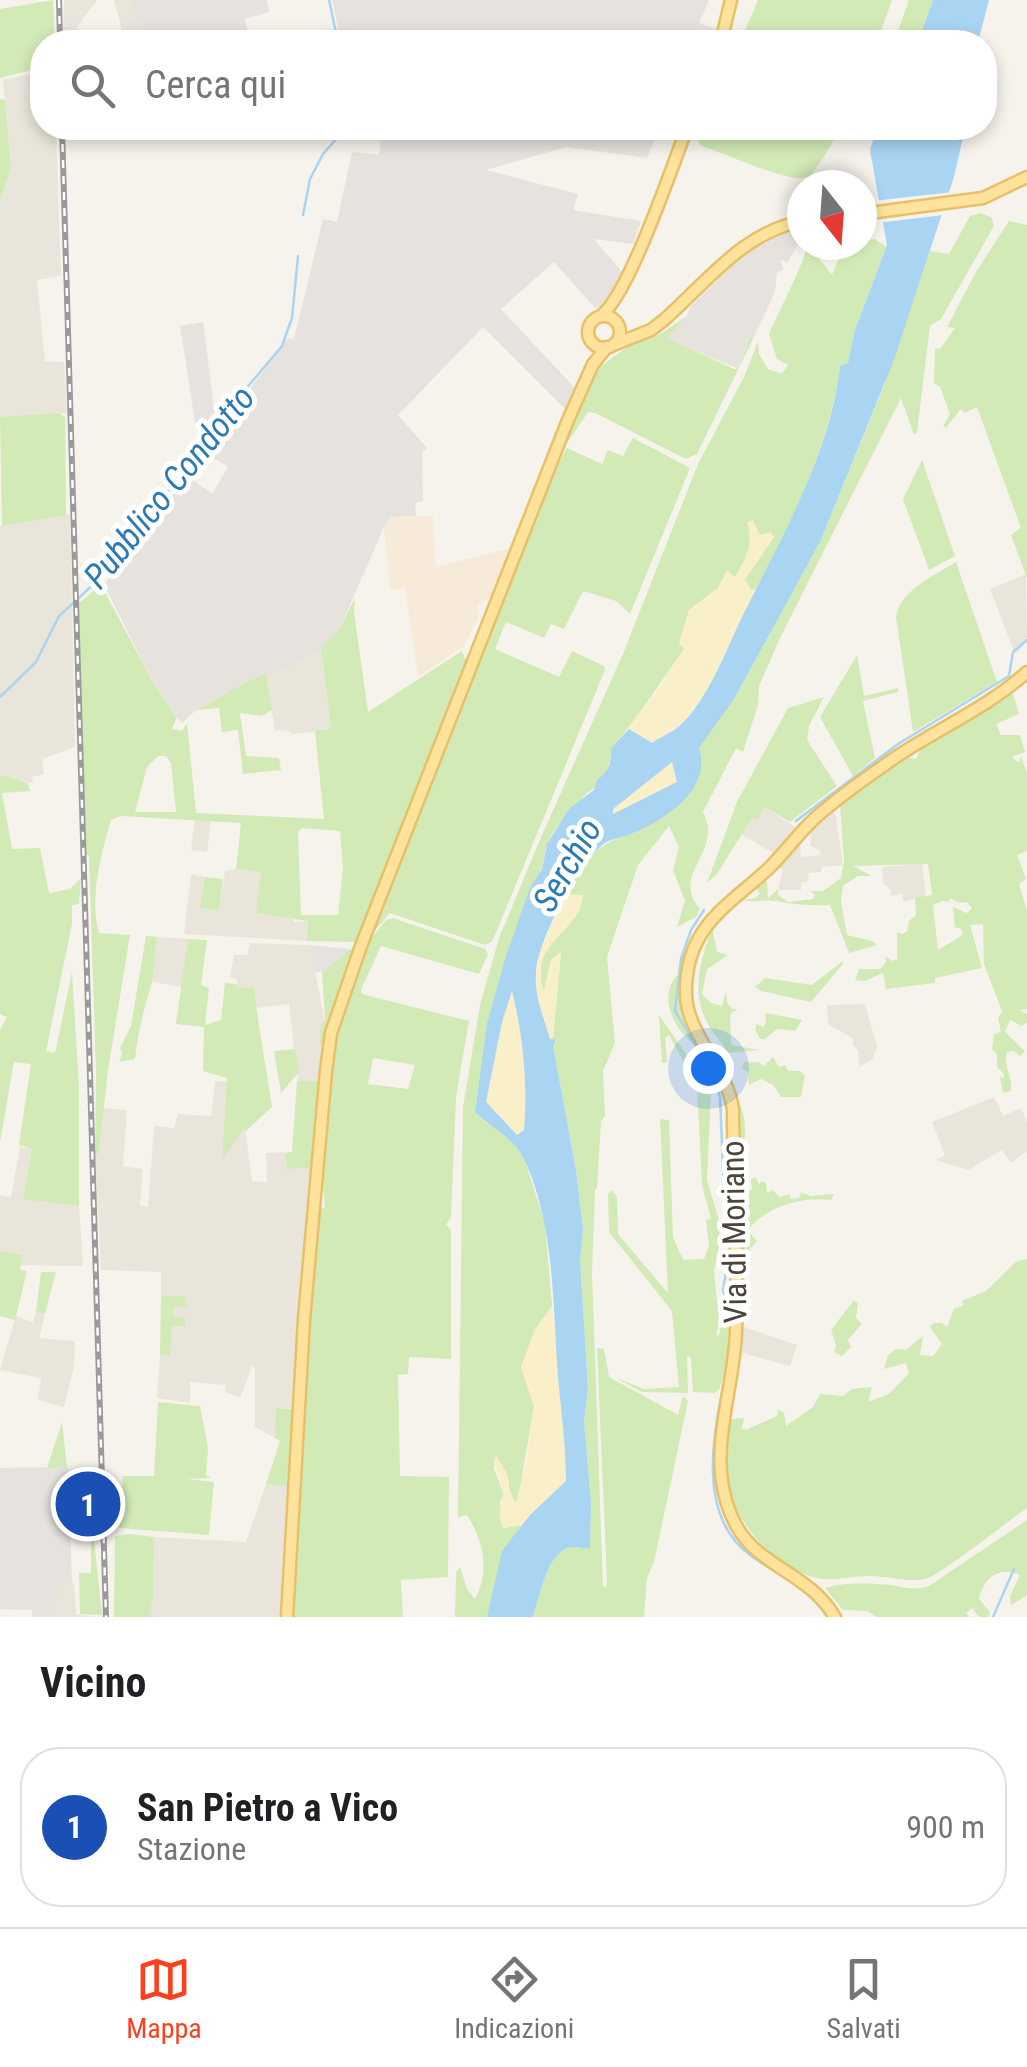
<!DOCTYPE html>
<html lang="it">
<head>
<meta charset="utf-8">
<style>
	:root { --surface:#fff; --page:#f2f2f2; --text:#202124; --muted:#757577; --line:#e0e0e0; --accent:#fc3f1d }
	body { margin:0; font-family:"Roboto Condensed",sans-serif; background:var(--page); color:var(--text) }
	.compass { position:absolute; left:787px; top:170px; width:90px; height:90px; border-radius:50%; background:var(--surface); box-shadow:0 5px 15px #0003; rotate:163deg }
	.you { position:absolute; left:708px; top:1068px; width:35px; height:35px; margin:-25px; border:8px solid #fff; border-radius:50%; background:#1a73e8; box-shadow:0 0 0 15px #1a73e833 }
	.badge { display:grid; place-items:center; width:65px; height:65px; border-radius:50%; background:var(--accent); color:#fff; font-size:32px; font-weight:700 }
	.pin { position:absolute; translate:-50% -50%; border:5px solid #fff; box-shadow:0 2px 10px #0006 }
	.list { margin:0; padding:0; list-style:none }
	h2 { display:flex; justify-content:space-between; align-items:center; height:130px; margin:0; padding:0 40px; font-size:42px }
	h2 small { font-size:32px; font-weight:400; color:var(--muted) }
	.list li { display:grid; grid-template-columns:65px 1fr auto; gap:30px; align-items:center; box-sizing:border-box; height:160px; margin:0 20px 20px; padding:0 20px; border:2px solid var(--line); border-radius:40px }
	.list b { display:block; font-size:38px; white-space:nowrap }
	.list p { margin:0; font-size:32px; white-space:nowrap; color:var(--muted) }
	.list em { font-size:32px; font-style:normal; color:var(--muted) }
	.icon { flex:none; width:55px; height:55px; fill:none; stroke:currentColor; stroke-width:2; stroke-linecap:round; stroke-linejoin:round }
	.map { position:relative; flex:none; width:1027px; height:1617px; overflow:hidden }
	.search { position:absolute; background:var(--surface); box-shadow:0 5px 15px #0003; left:30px; right:30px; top:30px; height:110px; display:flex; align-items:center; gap:25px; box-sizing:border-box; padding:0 35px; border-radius:40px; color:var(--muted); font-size:38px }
	.sheet { height:310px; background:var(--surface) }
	nav { display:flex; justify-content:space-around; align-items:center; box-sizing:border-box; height:140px; border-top:2px solid var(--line); background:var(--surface); font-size:28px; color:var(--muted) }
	nav a { display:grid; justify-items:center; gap:5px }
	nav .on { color:var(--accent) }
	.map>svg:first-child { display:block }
</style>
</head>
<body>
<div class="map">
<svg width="1027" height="1617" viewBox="0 0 1027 1617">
	<rect width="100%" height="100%" fill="#f6f3ec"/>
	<path fill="#eae5da" d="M64,0H97L77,27V42H63Z
		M114,0H131L142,37L125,42Z
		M42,71V128H56L61,276L37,280L45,361L64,362L67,413L0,417V202L11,167L3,80Z
		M70,514L75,747L42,759L44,774L32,777L33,782L26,784L5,775L0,777V526Z
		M1026,574L1027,641L1015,654L990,589Z
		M321,648L331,730L292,734L285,730L275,731L266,674Z
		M765,807L796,828L777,855L742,835L752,818Z
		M832,809L836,816L843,865L822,867L821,872L808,873L809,881L801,883V890H778L783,869L777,867L800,839L801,857L820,855L821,851L810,846L812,824Z
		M195,818L211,820L207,852L191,850Z
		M922,864L926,896L903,902L902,894L891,896L890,889L883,883L882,867Z
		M236,869L261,872L278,914L290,917L295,922L308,921L307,941L184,934L191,874L205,877L201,908L219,911L225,871Z
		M157,937L188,939L182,987L153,982L151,968Z
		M250,943L310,945L325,1022V1046L317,1081H298L289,1004L255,1008L253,987L236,988L237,979L230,977L234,955H247Z
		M865,1004L877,1046L873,1059L859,1067L858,1051L852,1044L854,1039L828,1024L827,1005Z
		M215,1081H227L222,1157L245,1127L252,1181L267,1182L266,1153L285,1152L288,1169L312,1168L293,1408H277L275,1438L255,1427V1368L252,1366L240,1398L225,1392L226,1385L190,1382V1403L157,1398L160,1355H169L172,1325L185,1326L173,1317V1307H186L185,1297L161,1296V1272L101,1270L95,1156L99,1151L102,1108L127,1110L123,1166L143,1169L140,1205L148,1207L154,1126L174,1128L178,1114L211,1116Z
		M994,1097L1003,1116L1021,1108L1027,1122V1151L1011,1163L1002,1150L968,1170L936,1160L945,1155L932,1122Z
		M20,1147L32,1149L23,1198L79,1206L83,1266L21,1265V1255L0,1251V1195L11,1197Z
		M36,1312L45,1314L39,1338L75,1341L74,1367L64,1407L38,1400L41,1378L0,1370L16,1316L33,1322Z
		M741,1326L797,1345L790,1366L742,1353Z
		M266,1484L288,1485L281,1617H149L153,1597L154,1537L246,1542Z
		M58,1582L74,1583L76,1614L97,1617H32V1610L56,1611Z"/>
	<path fill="#f7ead8" d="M433,516L436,567L511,548L492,596L477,606L479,616L464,646L418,677L405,587L390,590L384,527L391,517Z"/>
	<path fill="#e6e2dd" d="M131,0H267L269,12L245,19L249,42H143Z
		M332,0H709L699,23L720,31L715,42H341Z
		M382,128H660L647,158L566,147L486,170L578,194L573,210L641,221L633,244L594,239L623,273L614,295L604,306L595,308L554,262L501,309L575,388L566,410L483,327L398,415L427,448L422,452L423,501L415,503L416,516L391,517L384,527L339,630L324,647L292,665L248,681L195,711L182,723L155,686L104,585L188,476L212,494L228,467L202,451L216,436L195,422L180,326L203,322L214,409L228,418L288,338L294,339L323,219L337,222L352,152L379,155Z
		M800,229L798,244L788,262L780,260L784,269L777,273L775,292L753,339L749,338L738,369L666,338L686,318L690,307L746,252L775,236Z
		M68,1467L72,1583H58L56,1611L0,1609V1468Z"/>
	<path fill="#d2eab5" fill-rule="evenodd" d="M53,0L55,40L42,42L40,68L0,78V9Z
		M758,0H892L877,42H740Z
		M909,0H933L918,42H894Z
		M0,99L5,100L11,167L0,202Z
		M700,128H836L833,132L836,135C832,144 816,171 809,176C795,187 721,151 701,146L696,136Z
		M981,213L992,218L994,226L941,319L930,326L917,432L914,435L901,398L780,638L759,686L758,705L743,752L736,748L703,812C705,817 708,823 708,829C709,861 674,879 700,909L696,917L677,927L685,901L673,870L679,847L669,826L638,865L607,957L615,1043L603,1071L605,1116L601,1121L597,1188L595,1190L592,1273L603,1587H606L607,1580L597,1348L604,1349L609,1377L678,1415L683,1396L688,1401L654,1562L647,1578L644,1617H533C539,1599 548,1546 574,1547C579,1547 585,1549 590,1548L591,1502L584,1422L588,1388L580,1260L583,1230L576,1170L553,1046L556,1041L550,1040L553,1037L561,953L551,960L544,991H541V964L549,944L565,929L573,896L566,894C584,863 594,845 628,834L734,699L820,542L884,386L930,251L949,254L970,216Z
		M1009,221L1027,225V578L1011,535L1021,528L977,407L965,413L961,409L946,428L943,426L950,414L940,387L934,383L935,348L940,349L955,328L947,327L976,272Z
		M875,239L886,247L855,330L848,363L840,366C833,434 790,529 757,589L751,590L745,579L774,537L760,535L748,527C757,545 743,562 734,579L727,571L718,588L689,610L682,645L685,649C659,682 639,718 611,748C612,764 602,786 587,793C574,808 557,824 548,842C544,851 544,863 540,872C502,949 487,1026 475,1111L485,1122L506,1133L524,1158L545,1223L552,1306L535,1330L521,1367L534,1406L517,1505C507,1490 506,1471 495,1458L494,1469L504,1494L500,1502L503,1528L524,1525L519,1530L487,1617H455L456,1573L460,1567L467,1589L475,1599C490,1570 484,1542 467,1515L458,1517L463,1107L480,1005L499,938L542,835L623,654L698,464L744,377L758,342L759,354L768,369L782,374L788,365L777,359L769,334C782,304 798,276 808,245H819L820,260L832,275C839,258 841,245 862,245V240Z
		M687,316L667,338L734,369H738L750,337L753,339L697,454L686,459L595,413L588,412L559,455L596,364L603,365L629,345L659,335Z
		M59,413L65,417L66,515L2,526L0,417Z
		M633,438L690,468L630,614L616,601L583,591L564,629L551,624L544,638L506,622L495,649L559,677L572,651L604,666L605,670L492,942L485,945L390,913L367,940L552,475L567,448L602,464L608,450L623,456Z
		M922,460L955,556L929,570L903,499Z
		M956,562L997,682L913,732L896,617C900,590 934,576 956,562Z
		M101,585L155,686L177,717L172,729L182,731L187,723L196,813L324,819L315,731L331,729L321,648L339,630L355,598L354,612L368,712L462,651L468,667L357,942L307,941L308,921L256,913L261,872L236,869L241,823L121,816L111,820C101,853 89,900 99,933L130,935L108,1070L99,1152L95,1156L96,1073L89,855H86L78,604ZM158,756H166L171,763L176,812H135L147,767ZM302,828L340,831L343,868L338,915H301L298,832Z
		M857,655L864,696L898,688V692L863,701L875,758L853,776L820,717Z
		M266,674L272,710L262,716L240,713L246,756L279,758L281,770L243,774L238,730L222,732L219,708L197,710L248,681Z
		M1013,693L1019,714L996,724L1001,735H1020L1025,752L1012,757L1019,763L1021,757L1027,773V851L1017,855L1026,879L1019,884L1027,911V1009L1019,1010L1027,1014V1022L1022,1026L1010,1020L1005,1032L1025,1051L1020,1056L1014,1051L1007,1052C1003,1067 1013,1076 1011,1091L1003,1093L1000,1077L1004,1078V1074L997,1067V1054L992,1049L994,1034L1001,1032L998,1018L1002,1011L984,964L983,924L970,925L982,968L935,978V983L886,989L883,973L865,981L855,980L859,969H880L886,962V956L892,961L897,959V932L903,934L907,931L909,921L916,915L915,898L932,895L928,864L853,866L872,876H858L843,886L841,901L847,935L872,941L877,945L849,953L830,905C811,906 795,905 777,901C765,899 753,903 742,900L756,898L760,893L751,887L767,881L768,898L778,889V895L788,902L813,899L815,895L810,891H823L841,878L844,861L840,804L905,757L916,759L921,748ZM949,898L960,903L967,902L972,908L967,913L953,907L955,927L961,929L963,935L938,950L933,905L943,901L950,902Z
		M824,697L809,726L807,740L837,786L790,822L765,807L757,819L752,818L717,874L707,883L737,802L788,708Z
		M5,775L28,784L30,791L2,793L12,849L40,848L49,893L70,889L81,878L79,904L72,905V924L46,1051L55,1053L72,972L79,1086V1206L23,1199L32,1149L19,1145L31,1064L14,1062L0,1142V1030L7,1017L0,1014V777Z
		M205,877L223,879L219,911L200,908Z
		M393,918L485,949L488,954L479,974L381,946L361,990L362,994L469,1021L456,1097L451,1217L446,1225L451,1230V1359L409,1357L408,1374L398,1375L400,1476L449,1477L448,1577L401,1580L403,1617H291L319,1171L321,1208H325L321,1159L336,1032L367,944L386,920ZM373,1058L415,1065L408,1089L368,1084Z
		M712,927L717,952L728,955L707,969L702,994L711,1003L722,1006L726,991L727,1002L732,1009H738L730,1014L731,1045L760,1050L727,1053C723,1042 715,1036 709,1026C689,991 701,962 712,927Z
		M146,936L157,937C154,952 155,975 151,986C143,1011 138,1033 135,1059L119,1062L122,1054L120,1048L131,1026Z
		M188,939L207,940L201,985L209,988L205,1025L221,1020L225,983L236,984V988L253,987L272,1107L246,1131L244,1129L222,1159L227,1078L203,1071L204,1027L176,1024Z
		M354,949L325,1046L320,1045L321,1023L325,1021L322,972L348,950Z
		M843,961V964L811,1002L761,991L755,987L765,978L812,985Z
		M681,972V990L704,1050C678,1039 652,995 681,972Z
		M765,1013L802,1020L795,1031L777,1029L765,1039H760L755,1029L757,1024L763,1027L766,1023Z
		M659,1015L711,1090L707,1180L719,1220L720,1239L714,1272L719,1320L716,1336L719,1335L722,1321L734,1329L730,1355L719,1390L715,1393L693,1392L691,1358L687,1355L688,1393L642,1392L614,1377L644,1389L679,1387L672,1311L609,1232L608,1194L612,1190L617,1197L618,1234L668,1293L660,1119L669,1120L673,1237L683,1260L704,1259L709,1246L706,1220L711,1219L702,1185L697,1086L669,1035L665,1038L667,1062L662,1063Z
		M295,1049L299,1072L281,1093L274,1051Z
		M773,1057L779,1067L785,1065L788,1071H800L805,1076L801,1097H781L773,1085L761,1079L749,1085L748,1072L742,1068L744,1062H758L764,1066Z
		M320,1075L312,1168L287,1169L285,1153L292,1152L297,1081H317Z
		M738,1101C754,1128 736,1160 747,1189L752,1190L751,1179L756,1177L759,1185L761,1181L766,1183L767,1193L772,1190L780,1197L789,1194L791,1199L799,1198L801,1192L810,1196L834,1194L831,1200C803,1196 763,1207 748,1231L757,1241L750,1249L742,1286Z
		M0,1251L22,1255L20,1270L27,1271L15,1320L0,1316Z
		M1027,1259V1508C1008,1521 941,1575 925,1579C910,1583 887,1576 871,1576C855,1575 832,1582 817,1578C759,1565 705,1485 730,1427L724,1420L744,1418L742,1428L746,1430L777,1416L778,1409L784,1413L786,1426L813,1407L820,1394L843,1396L852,1389L872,1387L868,1402L889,1394L909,1373L906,1363L884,1369L888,1355L896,1349L906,1350L923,1336L920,1355L933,1356L942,1344L930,1327L933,1323H942L947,1327L954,1309L964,1305L962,1301L986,1291L1017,1261Z
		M41,1272H56L45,1314L36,1312Z
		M161,1296H185L187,1307H173V1317L185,1318V1327L172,1325L170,1355H160Z
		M854,1300L858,1304L856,1318L862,1324L848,1340L851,1347L842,1356L834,1352L836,1345L831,1330Z
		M158,1402L200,1406L208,1448L206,1475L211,1478L187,1479L214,1482L209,1535L119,1528L123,1476H154Z
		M276,1408L295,1409L291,1486L266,1484L280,1441L275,1438Z
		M62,1422L67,1467L47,1468Z
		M1027,1520V1595L1011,1605L1010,1596L1020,1575C999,1565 983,1579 979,1599L990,1612L989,1617H979L972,1608L966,1613L969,1617H876L867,1611L843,1610L825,1588C844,1582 870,1583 890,1585C905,1587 914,1591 929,1586Z
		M130,1534L154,1537L153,1597L149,1617H114L115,1536Z
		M91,1540H94L102,1615L80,1614L79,1573H91Z"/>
	<path fill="#f9efc9" d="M753,520L760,535L771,532L774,537L745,579L751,590L757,589C734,631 714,695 678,726C671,732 660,737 652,743L629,729C639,708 650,704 658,690C666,676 674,663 684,649L679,643L689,610L718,588L727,570L735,578C746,557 754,545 747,522Z
		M672,762L677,782L613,814V808Z
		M566,894L583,895C582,933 526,941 544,991L551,960L561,951L553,1037L550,1040L537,996L536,972L539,953Z
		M512,990C523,1035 528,1084 525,1130L517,1136L486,1102L502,1022Z
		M552,1306L566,1442V1481L524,1525L503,1528C497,1515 501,1509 503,1496C504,1482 494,1471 496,1455L508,1476L510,1495L516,1503L526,1465L534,1406L521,1367L535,1330Z"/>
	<path fill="#e5e3e0" d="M310,945L351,949L324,971L315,973Z"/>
	<path fill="#a9d4f2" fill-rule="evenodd" d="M933,0H989L978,42H918Z
		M877,128H965L954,177L894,360L820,542L734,699L699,748C713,790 663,821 630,834C620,838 609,839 602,845C577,867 538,940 536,972C534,996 544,1018 550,1039L556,1040L553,1046L576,1170L583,1230L580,1260L588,1388L584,1422L591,1502L590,1548C585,1549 579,1547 574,1547C548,1546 539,1599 533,1617H487L502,1551L530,1515L566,1481C566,1449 562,1420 559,1388C552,1313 557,1229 524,1159C513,1136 492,1129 475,1112L487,1024L506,956L530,888L542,869L547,844L569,809L594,790L597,780C608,773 612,762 611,748L629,729L652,743C660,737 671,733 678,727C707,703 727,648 743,615C781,539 831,452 840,366L848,363L855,330L887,245L870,150ZM672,762L677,782L613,814V809ZM512,991C523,1035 528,1084 524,1130L517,1135L486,1102L502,1022Z"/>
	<path fill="#f6f3ec" d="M953,192L944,215L877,223L872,201Z"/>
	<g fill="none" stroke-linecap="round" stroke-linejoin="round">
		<path stroke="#a9d4f2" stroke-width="2.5" d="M329,0L338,42
			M303,215L310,179L323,154L346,128
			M0,697L36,662L59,616L109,570L239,397L282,346L292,318L298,256
			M796,821L898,744L1009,676L1013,652L1027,640
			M704,910L691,930L681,959L675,1011L713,1075L720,1097L724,1192L730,1219L729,1254L723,1290L732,1322
			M729,1359C717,1418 691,1512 750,1555C776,1574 810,1588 827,1617
			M993,1617L1014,1569"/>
		<defs>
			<path id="major" d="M721,42L731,0
				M862,214L983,198L1027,177
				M588 332a16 16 0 1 1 32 0a16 16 0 1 1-32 0Z
				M599,317C627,301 673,164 687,128
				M613,345L651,330L664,320C708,281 742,233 802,221
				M287,1617L304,1320L326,1071L331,1033L361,946L568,420L593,364L607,347
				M835,1617C808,1572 758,1567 736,1525C702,1461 734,1397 736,1331C739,1257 733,1183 733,1110C728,1067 685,1034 686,991C686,928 726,907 767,870C784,854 797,835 814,819C838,797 866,778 893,759C937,729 987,708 1027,672"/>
		</defs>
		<use href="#major" stroke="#e6c16a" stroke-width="15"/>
		<use href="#major" stroke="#ffe39c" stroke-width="10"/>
		<defs>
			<path id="rail" d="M59,0L60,42
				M62,128L106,1617"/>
		</defs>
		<use href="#rail" stroke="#9a9a9a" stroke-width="6"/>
		<use href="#rail" stroke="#fff" stroke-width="2.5" stroke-dasharray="8" stroke-linecap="butt"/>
	</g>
	<g text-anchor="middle" stroke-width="10" stroke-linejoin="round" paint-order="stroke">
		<g font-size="32" fill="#4b4439" stroke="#fff">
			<text transform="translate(734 1232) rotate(-91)" y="11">Via di Moriano</text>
		</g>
		<g font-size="35" font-style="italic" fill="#2e7ab2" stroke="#fff">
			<text transform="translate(169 487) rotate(-51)" y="12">Pubblico Condotto</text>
			<text transform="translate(567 865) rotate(-60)" y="12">Serchio</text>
		</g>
	</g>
</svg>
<svg class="compass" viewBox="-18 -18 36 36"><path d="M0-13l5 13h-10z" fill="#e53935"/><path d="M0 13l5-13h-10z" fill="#757577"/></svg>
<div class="you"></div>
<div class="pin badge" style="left:88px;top:1504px;background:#1a4fb4">1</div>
<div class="search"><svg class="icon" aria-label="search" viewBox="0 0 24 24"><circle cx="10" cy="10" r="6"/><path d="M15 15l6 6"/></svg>Cerca qui</div>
</div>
<section class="sheet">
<h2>Vicino<small></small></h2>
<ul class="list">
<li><span class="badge" style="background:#1a4fb4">1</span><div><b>San Pietro a Vico</b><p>Stazione</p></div><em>900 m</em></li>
</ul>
</section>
<nav>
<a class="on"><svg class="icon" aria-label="map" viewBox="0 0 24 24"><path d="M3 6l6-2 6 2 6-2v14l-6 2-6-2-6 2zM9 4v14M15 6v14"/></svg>Mappa</a>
<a><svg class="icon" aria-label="directions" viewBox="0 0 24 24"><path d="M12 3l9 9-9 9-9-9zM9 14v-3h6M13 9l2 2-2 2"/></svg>Indicazioni</a>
<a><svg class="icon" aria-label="saved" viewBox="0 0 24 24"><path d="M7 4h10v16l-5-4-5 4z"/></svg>Salvati</a>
</nav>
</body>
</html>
